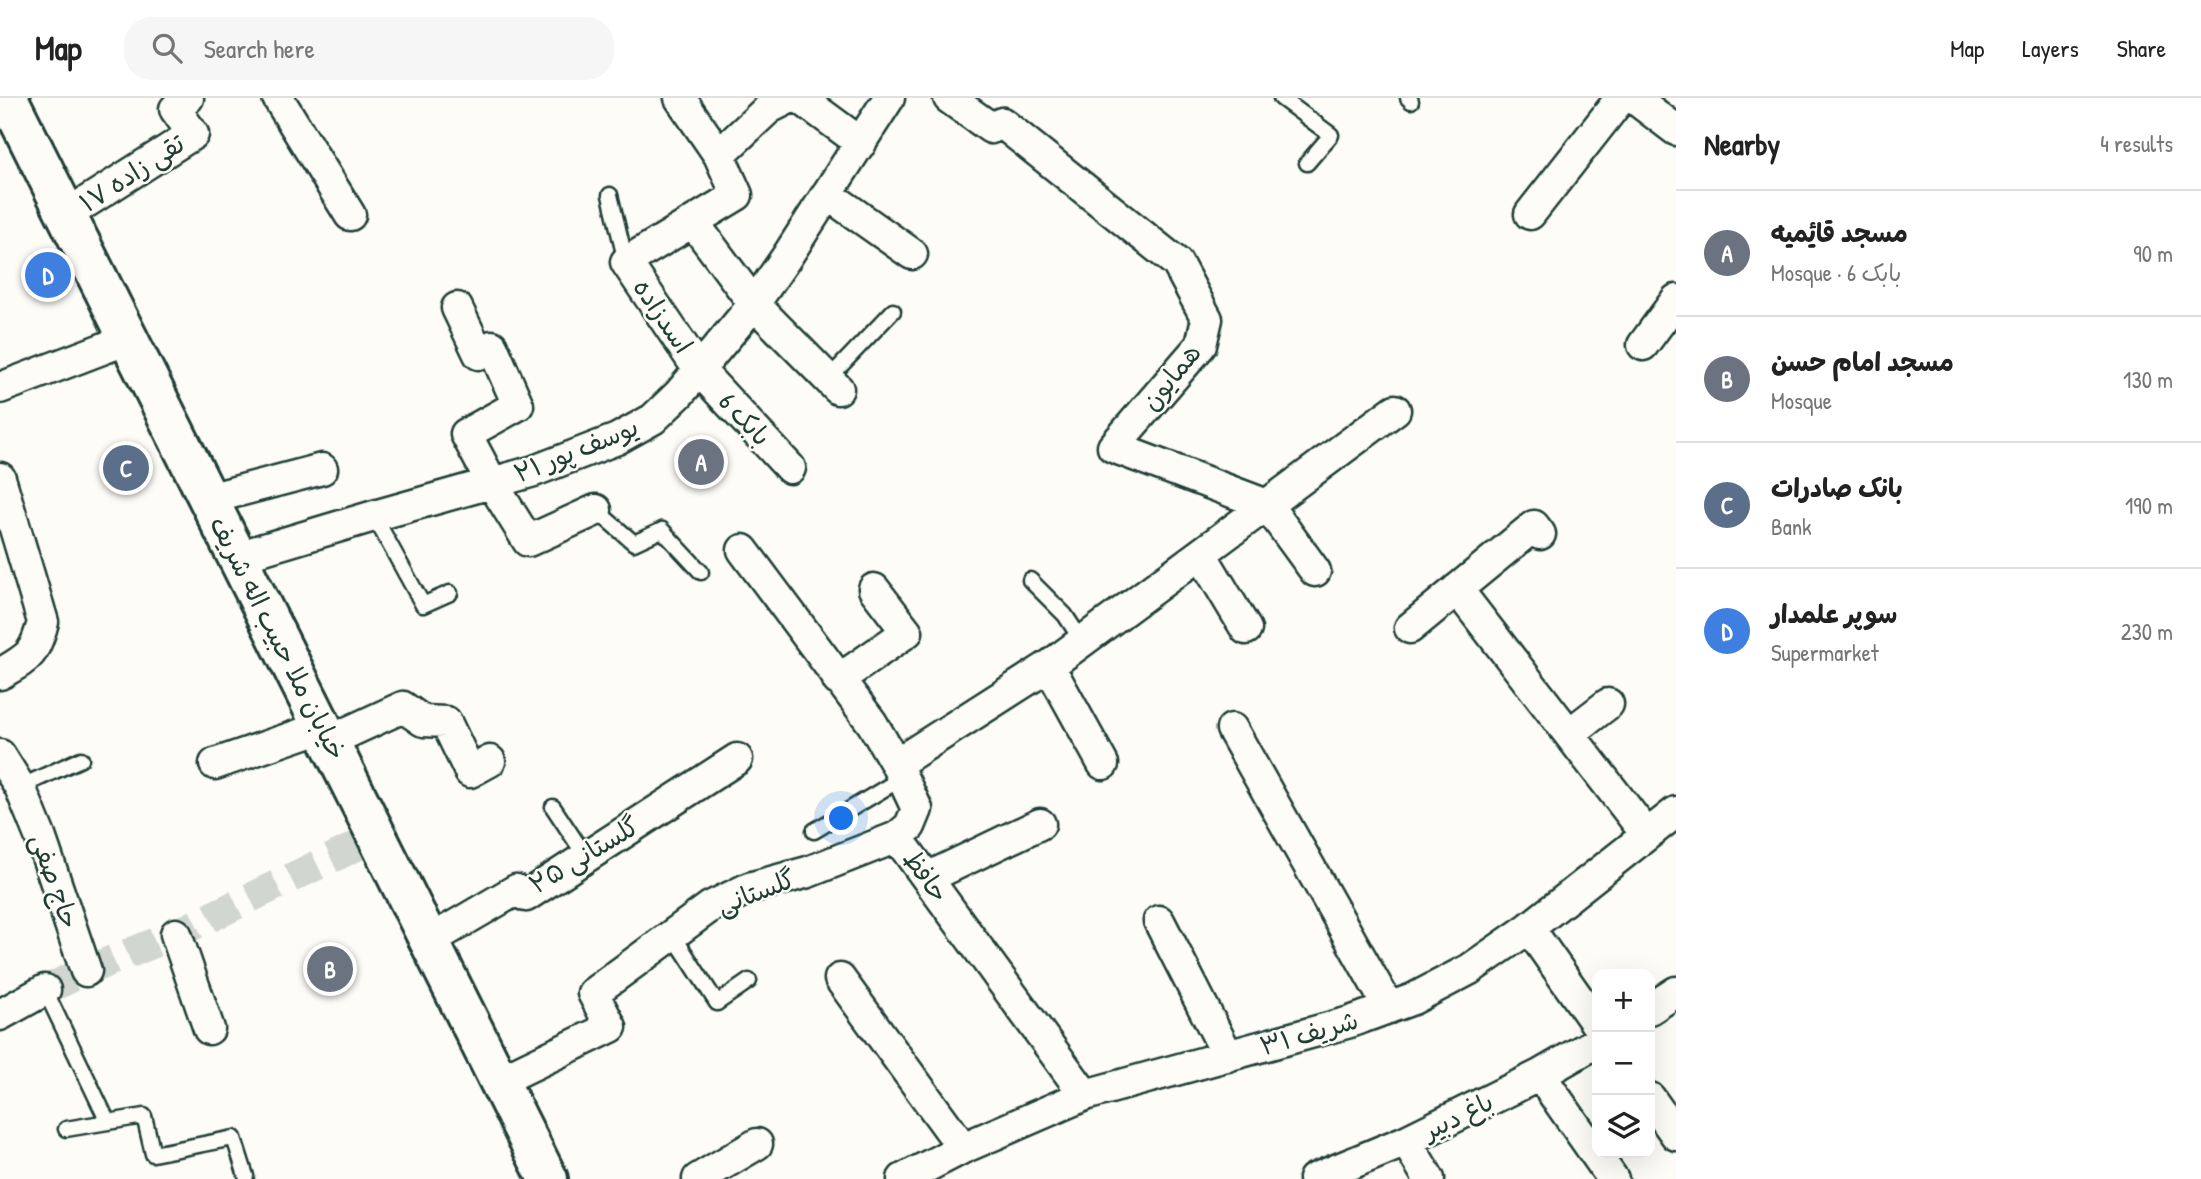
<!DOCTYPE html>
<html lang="en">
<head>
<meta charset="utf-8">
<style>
	:root { --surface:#fff; --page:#f6f6f6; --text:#222; --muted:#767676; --line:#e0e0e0; --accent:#d1495b }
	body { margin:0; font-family:"Patrick Hand","Playpen Sans Arabic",sans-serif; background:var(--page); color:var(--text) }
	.controls { position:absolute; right:21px; bottom:21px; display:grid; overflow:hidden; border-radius:14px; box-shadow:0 7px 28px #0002 }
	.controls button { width:63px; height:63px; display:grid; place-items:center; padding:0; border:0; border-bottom:2px solid var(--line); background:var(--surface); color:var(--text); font:35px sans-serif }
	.you { position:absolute; left:842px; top:721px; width:24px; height:24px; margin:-18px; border:5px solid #fff; border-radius:50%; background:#1a73e8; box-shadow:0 0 0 10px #1a73e833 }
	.badge { display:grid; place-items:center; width:46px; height:46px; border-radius:50%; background:var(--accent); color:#fff; font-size:23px; font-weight:700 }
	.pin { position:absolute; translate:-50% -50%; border:4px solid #fff; box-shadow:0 2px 7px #0006 }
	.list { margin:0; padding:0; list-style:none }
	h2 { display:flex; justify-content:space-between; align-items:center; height:91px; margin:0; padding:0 28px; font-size:30px }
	h2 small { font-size:23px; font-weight:400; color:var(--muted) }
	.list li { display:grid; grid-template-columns:46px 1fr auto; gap:21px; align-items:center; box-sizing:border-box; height:126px; padding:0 28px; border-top:2px solid var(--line) }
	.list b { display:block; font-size:26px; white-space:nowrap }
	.list p { margin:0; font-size:23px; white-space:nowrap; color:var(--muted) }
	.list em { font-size:23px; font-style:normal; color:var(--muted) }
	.icon { flex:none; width:38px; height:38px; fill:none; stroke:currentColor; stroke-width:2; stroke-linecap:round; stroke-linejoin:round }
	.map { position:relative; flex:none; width:1676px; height:1081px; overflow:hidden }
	header { display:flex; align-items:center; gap:42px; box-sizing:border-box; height:98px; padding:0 35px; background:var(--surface); border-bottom:2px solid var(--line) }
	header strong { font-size:33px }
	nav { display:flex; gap:38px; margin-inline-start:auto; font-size:24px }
	.search { width:490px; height:63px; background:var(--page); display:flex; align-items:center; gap:18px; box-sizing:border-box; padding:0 24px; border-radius:28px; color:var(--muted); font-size:26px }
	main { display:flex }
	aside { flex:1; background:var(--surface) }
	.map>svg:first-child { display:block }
</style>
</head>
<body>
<header>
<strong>Map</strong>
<div class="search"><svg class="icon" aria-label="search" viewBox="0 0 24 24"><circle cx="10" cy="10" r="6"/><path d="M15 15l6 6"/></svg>Search here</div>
<nav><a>Map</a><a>Layers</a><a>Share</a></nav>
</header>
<main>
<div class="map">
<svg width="1676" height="1081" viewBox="0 0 1676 1081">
	<rect width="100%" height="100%" fill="#fdfcf7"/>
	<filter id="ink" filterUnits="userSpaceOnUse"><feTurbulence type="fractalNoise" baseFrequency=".0143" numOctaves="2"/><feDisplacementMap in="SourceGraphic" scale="14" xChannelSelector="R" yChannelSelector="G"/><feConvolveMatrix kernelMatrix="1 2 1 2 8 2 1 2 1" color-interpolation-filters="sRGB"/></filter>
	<g filter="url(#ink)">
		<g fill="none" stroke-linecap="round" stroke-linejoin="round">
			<path stroke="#d1d6d0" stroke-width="30" stroke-dasharray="30 15" stroke-linecap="butt" d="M45,892L86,873L176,836L377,738"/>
			<defs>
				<path id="service" d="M1281,0L1331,37L1307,65
					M1408,0L1411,3
					M610,97L626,164
					M829,280L893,213
					M596,412L634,445L662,432L701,474
					M374,418L423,507L450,495
					M1030,482L1065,517L1082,543
					M20,689L81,661
					M553,709L586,759
					M814,733L902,680
					M673,837L717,905L749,883
					M45,892L108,1024
					M66,1031L144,1018L153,1056L234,1040L246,1078"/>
				<path id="minor" d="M278,0L350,117
					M680,0L719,57L737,97L626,164L699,272L790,370
					M800,0L861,45
					M949,0L991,30L1002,25L1177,165L1207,221L1201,247L1113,349L1267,407L1315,473
					M1634,0L1676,32
					M719,57L769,10L789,0
					M827,96L912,156
					M1530,116L1621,0
					M66,117L193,36L175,11L188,0
					M693,124L754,206L838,291
					M457,210L479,256L492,248L518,307L466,336L492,385L528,443L596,412
					M1643,247L1676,202
					M0,290L128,241
					M0,380L43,524C34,558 29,559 0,576
					M208,401L322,371
					M1201,456L1246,531
					M237,459L374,418L534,373L617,341L653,321L679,296L754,206L786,160L889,0
					M1457,491L1647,737
					M1410,530L1534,428L1540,436
					M1049,568L1103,666
					M838,582L907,534L874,491
					M1232,631L1389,910
					M1569,636L1608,606
					M329,643L403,609L423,623L446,624L470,674L490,663
					M0,657L20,689L40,738L86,873
					M215,666L322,629
					M896,666L1049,568L1395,312
					M897,739L1085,997
					M927,780L1040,726
					M1159,823L1228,958
					M1529,830L1597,927
					M176,836L209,931
					M429,843L516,792L526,798L737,661
					M840,881L963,1050
					M1650,911L1676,894
					M0,917L45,892
					M1540,977L1613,1081
					M499,983L611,929L593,895L710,809L749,790L808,774L897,739L910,728L917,711L896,666L872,625L743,452
					M1650,1000L1676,1037
					M1406,1043L1429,1081
					M698,1081L757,1046
					M903,1081L963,1050L1085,997L1350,924L1413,901L1470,871L1529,830L1676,714
					M1314,1081L1406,1043L1540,977L1597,944"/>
				<path id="secondary" d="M8,0L548,1081"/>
			</defs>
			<use href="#service" stroke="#1f3d34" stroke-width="19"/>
			<use href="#minor" stroke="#1f3d34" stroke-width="35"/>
			<use href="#secondary" stroke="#1f3d34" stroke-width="44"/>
			<use href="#service" stroke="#fdfcf7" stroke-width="14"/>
			<use href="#minor" stroke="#fdfcf7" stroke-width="30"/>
			<use href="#secondary" stroke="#fdfcf7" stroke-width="38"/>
		</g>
	</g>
	<g text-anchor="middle" stroke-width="5" stroke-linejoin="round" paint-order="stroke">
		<g font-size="26" fill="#1f3d34" stroke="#fdfcf7">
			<text transform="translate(132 75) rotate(-33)" y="9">تقی زاده ۱۷</text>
			<text transform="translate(663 218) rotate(56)" y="9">اسدزاده</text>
			<text transform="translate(1171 279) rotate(-51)" y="9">همایون</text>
			<text transform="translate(745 321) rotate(47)" y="9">بابک 6</text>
			<text transform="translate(576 352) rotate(-22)" y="9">یوسف پور ۲۱</text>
			<text transform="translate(278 540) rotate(63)" y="9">خیابان ملا حبیب اله شریف</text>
			<text transform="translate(584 757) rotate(-31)" y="9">گلستانی ۲۵</text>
			<text transform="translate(926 778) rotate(54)" y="9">حافظ</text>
			<text transform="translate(55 783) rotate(71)" y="9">حاج صفی</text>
			<text transform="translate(756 794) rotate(-21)" y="9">گلستانی</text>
			<text transform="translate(1309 935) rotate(-16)" y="9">شریف ۳۱</text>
			<text transform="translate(1458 1018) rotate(-26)" y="9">باغ دبیر</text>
		</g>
	</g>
</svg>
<div class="controls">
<button>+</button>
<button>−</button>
<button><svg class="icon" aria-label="layers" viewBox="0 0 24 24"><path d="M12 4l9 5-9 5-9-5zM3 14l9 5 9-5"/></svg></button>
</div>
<div class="you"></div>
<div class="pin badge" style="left:701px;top:364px;background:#6b7280">A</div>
<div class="pin badge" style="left:330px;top:871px;background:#6b7280">B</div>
<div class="pin badge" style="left:126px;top:370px;background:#5c6f8a">C</div>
<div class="pin badge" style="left:48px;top:177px;background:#3f7fe0">D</div>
</div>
<aside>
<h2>Nearby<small>4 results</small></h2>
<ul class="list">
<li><span class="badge" style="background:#6b7280">A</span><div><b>مسجد قایٔمیه</b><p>Mosque · بابک 6</p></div><em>90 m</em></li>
<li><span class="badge" style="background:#6b7280">B</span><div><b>مسجد امام حسن</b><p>Mosque</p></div><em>130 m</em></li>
<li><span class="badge" style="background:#5c6f8a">C</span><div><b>بانک صادرات</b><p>Bank</p></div><em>190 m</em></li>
<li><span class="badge" style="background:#3f7fe0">D</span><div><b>سوپر علمدار</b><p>Supermarket</p></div><em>230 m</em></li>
</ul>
</aside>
</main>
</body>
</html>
